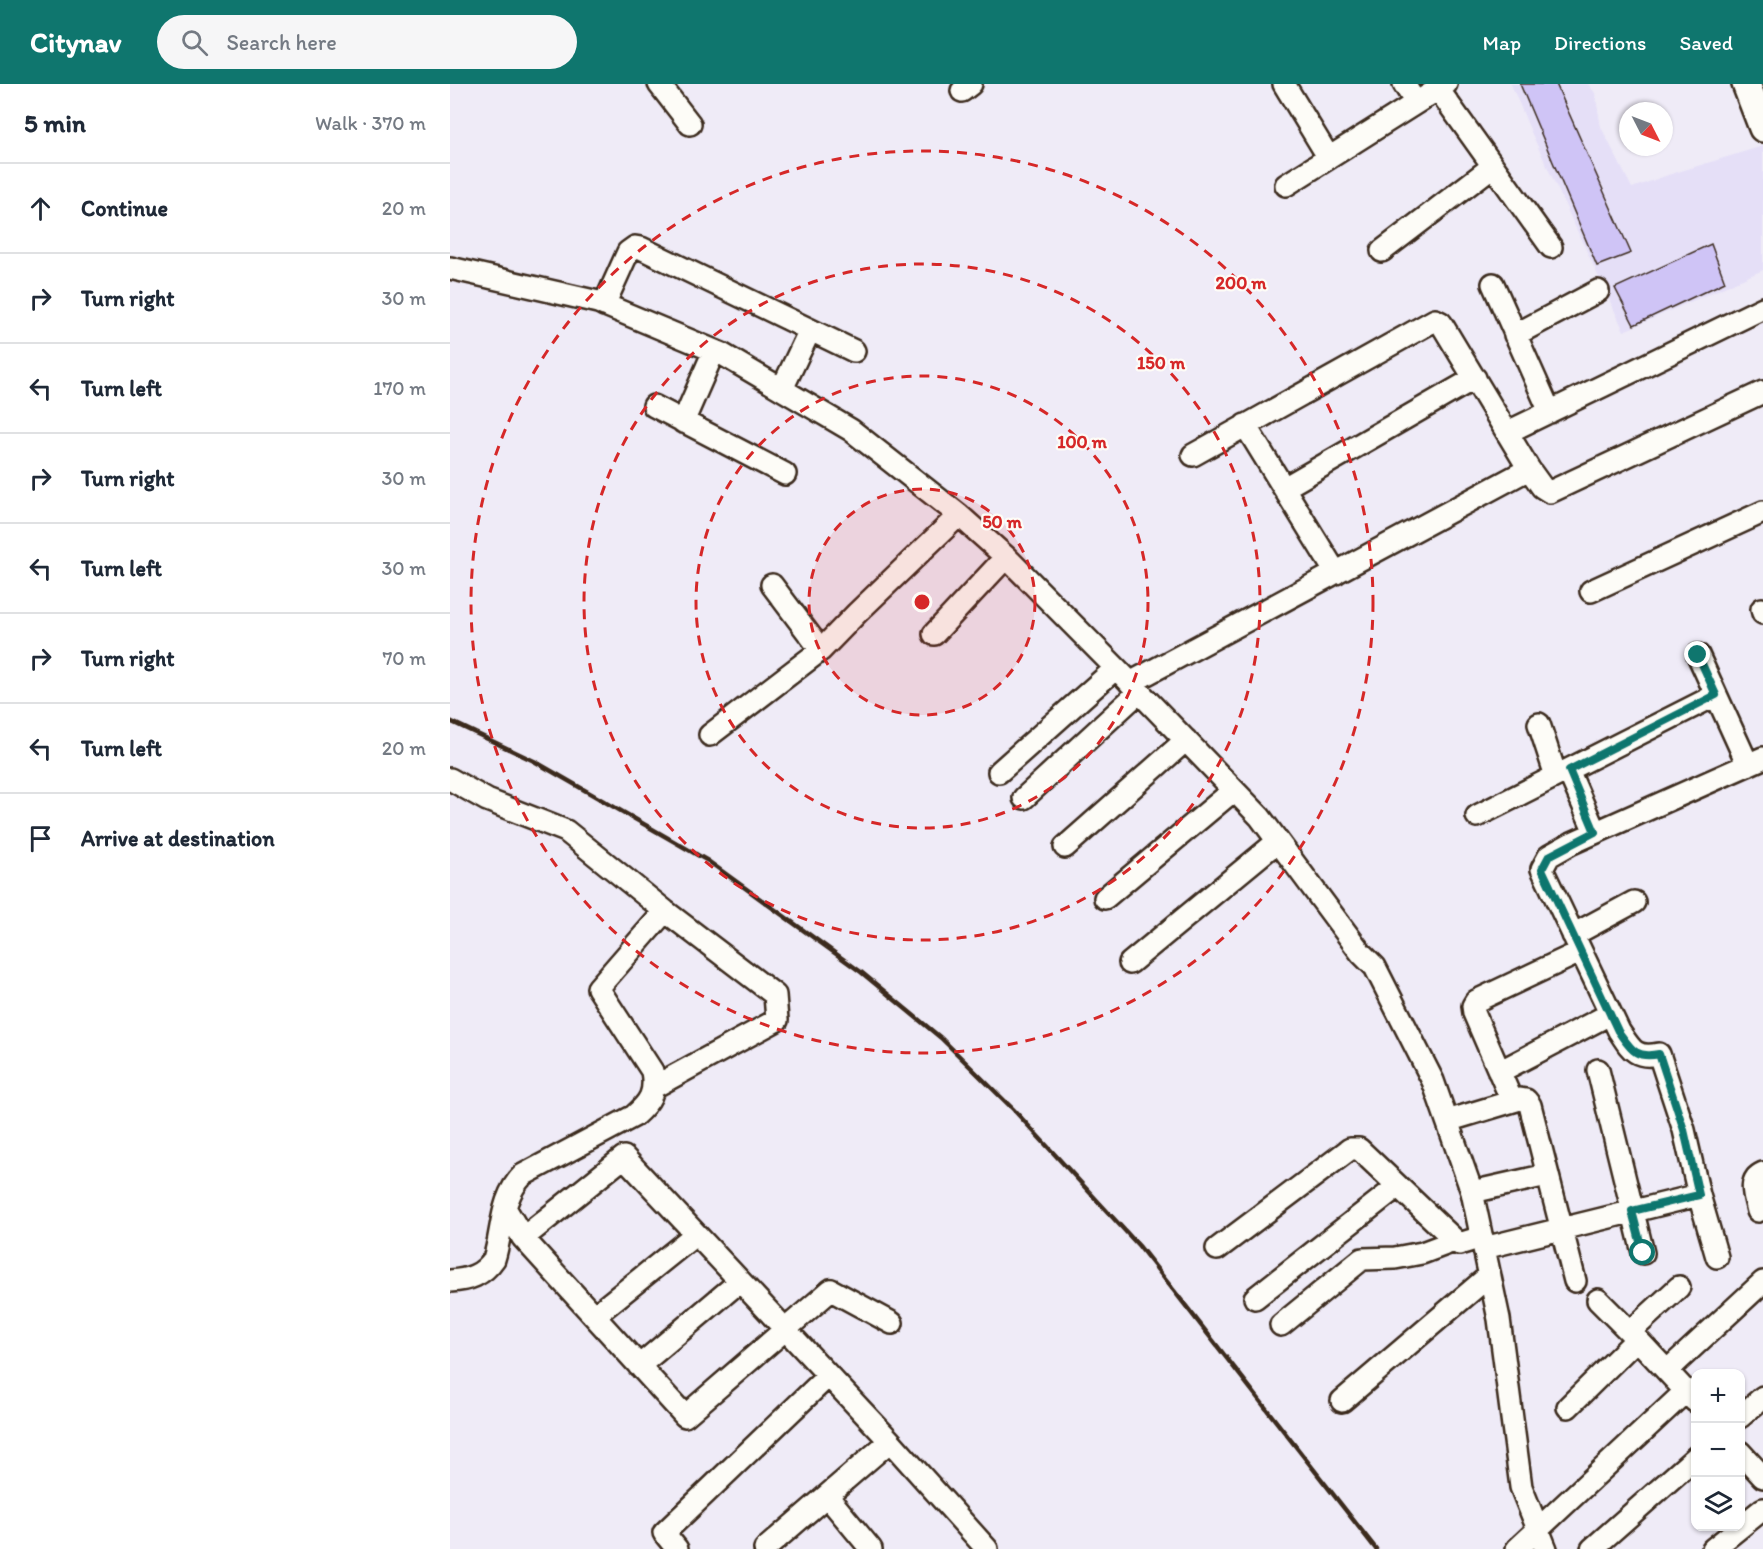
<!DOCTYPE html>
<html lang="en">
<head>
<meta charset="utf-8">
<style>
	:root { --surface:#fff; --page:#f6f6f7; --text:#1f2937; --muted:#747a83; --line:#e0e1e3; --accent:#0f766e }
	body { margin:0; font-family:Itim,sans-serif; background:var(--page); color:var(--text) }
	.controls { position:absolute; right:18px; bottom:18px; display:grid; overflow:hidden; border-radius:12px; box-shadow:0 2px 4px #0004 }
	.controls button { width:54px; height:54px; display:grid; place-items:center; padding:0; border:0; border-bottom:2px solid var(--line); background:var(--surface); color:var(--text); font:30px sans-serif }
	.compass { position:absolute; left:1169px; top:18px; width:54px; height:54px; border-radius:50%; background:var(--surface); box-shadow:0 2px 4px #0004; rotate:132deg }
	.stop { position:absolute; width:18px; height:18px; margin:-14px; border:4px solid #0f766e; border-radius:50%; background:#fff }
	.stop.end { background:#0f766e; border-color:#fff; box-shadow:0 2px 6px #0008 }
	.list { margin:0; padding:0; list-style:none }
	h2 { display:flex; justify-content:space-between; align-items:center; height:78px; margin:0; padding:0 24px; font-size:26px }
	h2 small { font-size:20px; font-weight:400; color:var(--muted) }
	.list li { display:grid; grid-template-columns:39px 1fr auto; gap:18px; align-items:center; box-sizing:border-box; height:90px; padding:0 24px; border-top:2px solid var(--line) }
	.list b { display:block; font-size:22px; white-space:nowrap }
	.list em { font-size:20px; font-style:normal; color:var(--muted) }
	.icon { flex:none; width:33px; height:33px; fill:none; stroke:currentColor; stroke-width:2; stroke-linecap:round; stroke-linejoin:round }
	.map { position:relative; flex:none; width:1313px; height:1465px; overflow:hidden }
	header { display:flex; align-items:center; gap:36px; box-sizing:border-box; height:84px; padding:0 30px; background:var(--accent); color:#fff }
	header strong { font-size:28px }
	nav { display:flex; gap:33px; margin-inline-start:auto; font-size:21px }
	.search { width:420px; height:54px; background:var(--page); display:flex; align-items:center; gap:15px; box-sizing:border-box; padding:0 21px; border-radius:33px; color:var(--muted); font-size:22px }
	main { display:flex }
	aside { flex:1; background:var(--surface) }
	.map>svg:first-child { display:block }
</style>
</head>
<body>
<header>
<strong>Citynav</strong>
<div class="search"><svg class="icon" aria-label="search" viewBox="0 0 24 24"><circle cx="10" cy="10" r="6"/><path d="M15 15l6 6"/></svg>Search here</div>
<nav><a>Map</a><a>Directions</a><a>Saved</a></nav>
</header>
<main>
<aside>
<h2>5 min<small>Walk · 370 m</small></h2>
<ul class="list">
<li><svg class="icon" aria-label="ahead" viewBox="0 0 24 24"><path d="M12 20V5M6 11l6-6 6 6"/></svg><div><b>Continue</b></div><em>20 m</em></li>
<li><svg class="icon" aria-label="right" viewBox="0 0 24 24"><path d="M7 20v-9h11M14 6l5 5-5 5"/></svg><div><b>Turn right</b></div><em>30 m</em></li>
<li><svg class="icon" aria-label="left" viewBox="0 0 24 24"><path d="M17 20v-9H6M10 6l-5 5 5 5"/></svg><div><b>Turn left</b></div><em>170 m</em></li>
<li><svg class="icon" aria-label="right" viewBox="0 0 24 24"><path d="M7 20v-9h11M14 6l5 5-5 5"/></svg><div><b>Turn right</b></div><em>30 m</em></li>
<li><svg class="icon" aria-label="left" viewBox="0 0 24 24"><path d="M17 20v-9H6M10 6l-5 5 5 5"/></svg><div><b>Turn left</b></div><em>30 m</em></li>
<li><svg class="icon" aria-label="right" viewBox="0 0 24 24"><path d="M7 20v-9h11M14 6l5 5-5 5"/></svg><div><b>Turn right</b></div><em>70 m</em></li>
<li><svg class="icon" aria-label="left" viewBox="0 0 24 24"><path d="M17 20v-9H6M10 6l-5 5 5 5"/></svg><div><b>Turn left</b></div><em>20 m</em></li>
<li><svg class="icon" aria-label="arrive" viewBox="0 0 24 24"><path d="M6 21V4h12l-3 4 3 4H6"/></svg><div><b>Arrive at destination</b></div></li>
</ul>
</aside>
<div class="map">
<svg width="1313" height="1465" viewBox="0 0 1313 1465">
	<rect width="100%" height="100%" fill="#efebf7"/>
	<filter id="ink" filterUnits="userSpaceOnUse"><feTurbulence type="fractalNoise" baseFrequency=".0167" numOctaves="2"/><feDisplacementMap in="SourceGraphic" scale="12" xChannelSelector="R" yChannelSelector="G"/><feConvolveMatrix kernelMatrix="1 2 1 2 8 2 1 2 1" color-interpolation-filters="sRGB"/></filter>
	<g filter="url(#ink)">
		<path fill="#e5dff7" d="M1061,0H1138L1145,9L1151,43L1182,104L1218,91L1313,62V186L1174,247L1081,48Z"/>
		<path fill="#cfc4f6" stroke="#3b2a1e" stroke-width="1.5" d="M1070,0H1106L1181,169L1147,182Z
			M1261,160L1275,198L1184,241L1165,204Z"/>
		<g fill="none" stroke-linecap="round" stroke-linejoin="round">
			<defs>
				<path id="minor" d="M209,0L240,40
					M834,0L879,74
					M954,0L966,19
					M988,5L1101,163
					M512,7L521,0
					M836,101L996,0
					M932,167L1043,82
					M0,184L148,218L272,270L401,346L509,431L556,473L666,584L810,733L911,869L925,883L983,997L1022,1108L1049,1235L1071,1403L1096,1465
					M1043,200L1100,328
					M154,221L178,168L185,163L191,164L404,267
					M1065,251L1148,207
					M332,305L360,246
					M204,322L335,390
					M233,338L264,267
					M795,341L886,489
					M1058,348L1313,224
					M743,371L985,236L991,239L1079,385L1092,403L1100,408L1313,308
					M834,404L1025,294
					M322,501L371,566
					M1141,507L1313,428
					M1312,525L1313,529
					M484,550L556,473
					M1248,571L1298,681
					M680,599L1079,385
					M1089,640L1106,692
					M260,651L371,566L407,529L509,431
					M1118,686L1145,748
					M549,688L666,584
					M0,695L37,716L116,747L215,827L148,904L202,987C206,1009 200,1018 184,1032L73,1091C50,1114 53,1147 44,1175C33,1191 19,1196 0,1197
					M574,714L689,608
					M1027,732L1266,611
					M615,763L736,656
					M655,814L784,706
					M1123,851L1184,818
					M680,879L828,757
					M1148,986L1193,1169
					M1049,988L1160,930
					M204,1003L327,936L325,911L215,827
					M1062,1017L1024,929L1023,922L1026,917L1130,868
					M997,1037L1070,1015L1076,1016L1080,1021L1125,1197
					M1022,1108L1097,1091
					M55,1124L73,1154L174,1073L440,1357L315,1465
					M1308,1127C1305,1113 1297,1096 1313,1089
					M73,1154L235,1332L381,1206L442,1239
					M1034,1164L1249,1111
					M767,1165L900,1065H909L1009,1160L1032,1153
					M1267,1173L1249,1111L1234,1046L1209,970C1185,975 1181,965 1169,947L1092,785L1099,772L1122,759L1313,674
					M805,1214L948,1102
					M1148,1216L1187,1255
					M144,1232L246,1150
					M831,1241L912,1175L945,1174L972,1169L1004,1157
					M1180,1248L1229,1203
					M189,1282L290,1197
					M1218,1286L1313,1198
					M892,1317L1040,1191
					M1118,1323L1187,1255L1245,1317
					M1290,1333L1313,1313
					M440,1357L537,1465
					M1290,1368L1313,1393
					M377,1412L421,1465
					M227,1465L214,1449L378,1292
					M1067,1465L1236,1307
					M1142,1465L1246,1373
					M1263,1465L1313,1425"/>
				<path id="major" d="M1296,0L1313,44"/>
			</defs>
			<use href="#minor" stroke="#3b2a1e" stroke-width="26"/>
			<use href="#major" stroke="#3b2a1e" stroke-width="32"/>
			<use href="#minor" stroke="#fdfcf7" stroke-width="21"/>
			<use href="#major" stroke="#fdfcf7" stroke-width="27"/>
			<path stroke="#3b2a1e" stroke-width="4.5" d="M0,637L84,677L258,777L411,888L491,954L563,1025L689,1162L926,1465"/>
		</g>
	</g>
	<g fill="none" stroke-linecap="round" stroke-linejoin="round" filter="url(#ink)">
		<path stroke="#0f766e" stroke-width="8" d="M1193,1169L1182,1127L1249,1111L1234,1046L1209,970C1185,975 1181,965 1168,947L1092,785L1099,772L1145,748L1119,686L1266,611L1248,571"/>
	</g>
	<circle cx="472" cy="518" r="113" fill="#d62828" fill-opacity=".12"/>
	<g fill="none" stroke="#d62828" stroke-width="3" stroke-dasharray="10 8">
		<circle cx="472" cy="518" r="113"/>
		<circle cx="472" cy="518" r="226"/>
		<circle cx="472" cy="518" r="338"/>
		<circle cx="472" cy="518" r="451"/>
	</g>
	<circle cx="472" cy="518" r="9" fill="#d62828" stroke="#fdfcf7" stroke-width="3"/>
	<g font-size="18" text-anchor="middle" font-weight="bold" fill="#d62828" stroke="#fdfcf7" stroke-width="4.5" stroke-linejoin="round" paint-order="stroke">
		<text x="791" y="205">200 m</text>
		<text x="711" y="285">150 m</text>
		<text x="632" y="364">100 m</text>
		<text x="552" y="444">50 m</text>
	</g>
</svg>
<div class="controls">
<button>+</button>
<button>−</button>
<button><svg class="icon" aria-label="layers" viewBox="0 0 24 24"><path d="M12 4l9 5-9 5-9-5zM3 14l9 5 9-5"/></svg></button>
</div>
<svg class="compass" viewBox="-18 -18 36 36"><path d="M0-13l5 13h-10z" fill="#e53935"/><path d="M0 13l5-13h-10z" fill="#747a83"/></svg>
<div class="stop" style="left:1193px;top:1169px"></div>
<div class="stop end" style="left:1248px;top:571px"></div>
</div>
</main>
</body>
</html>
